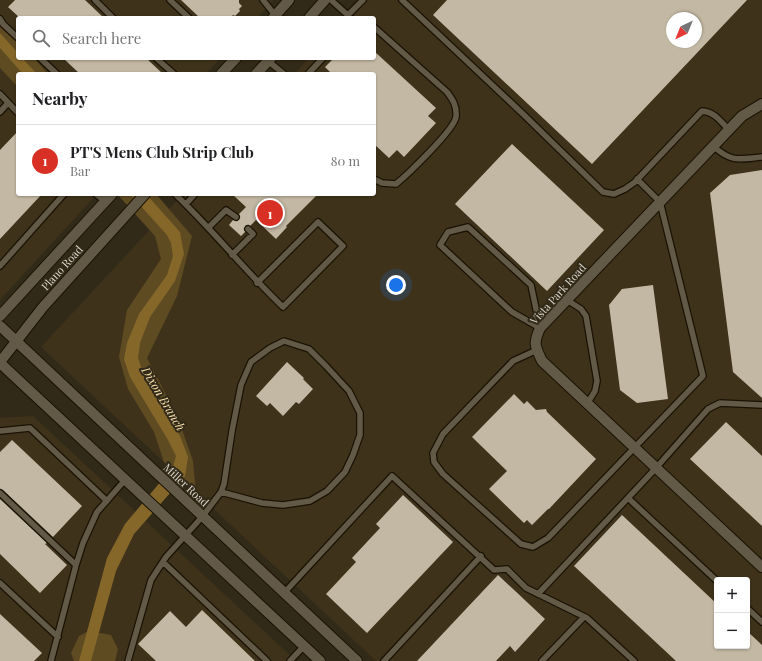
<!DOCTYPE html>
<html lang="en">
<head>
<meta charset="utf-8">
<style>
	:root { --surface:#fff; --page:#f6f6f6; --text:#202124; --muted:#757577; --line:#e0e0e0; --accent:#d93025 }
	body { margin:0; font-family:"Playfair Display",serif; background:var(--page); color:var(--text) }
	.controls { position:absolute; right:12px; bottom:12px; display:grid; overflow:hidden; border-radius:4px; box-shadow:0 1px 3px #0004 }
	.controls button { width:36px; height:36px; display:grid; place-items:center; padding:0; border:0; border-bottom:1px solid var(--line); background:var(--surface); color:var(--text); font:20px sans-serif }
	.compass { position:absolute; left:666px; top:12px; width:36px; height:36px; border-radius:50%; background:var(--surface); box-shadow:0 1px 3px #0004; rotate:223deg }
	.you { position:absolute; left:396px; top:285px; width:14px; height:14px; margin:-10px; border:3px solid #fff; border-radius:50%; background:#1a73e8; box-shadow:0 0 0 6px #1a73e833 }
	.badge { display:grid; place-items:center; width:26px; height:26px; border-radius:50%; background:var(--accent); color:#fff; font-size:13px; font-weight:700 }
	.pin { position:absolute; translate:-50% -50%; border:2px solid #fff; box-shadow:0 1px 4px #0006 }
	.list { margin:0; padding:0; list-style:none }
	h2 { display:flex; justify-content:space-between; align-items:center; height:52px; margin:0; padding:0 16px; font-size:17px }
	h2 small { font-size:13px; font-weight:400; color:var(--muted) }
	.list li { display:grid; grid-template-columns:26px 1fr auto; gap:12px; align-items:center; box-sizing:border-box; height:72px; padding:0 16px; border-top:1px solid var(--line) }
	.list b { display:block; font-size:15px; white-space:nowrap }
	.list p { margin:0; font-size:13px; white-space:nowrap; color:var(--muted) }
	.list em { font-size:13px; font-style:normal; color:var(--muted) }
	.icon { flex:none; width:22px; height:22px; fill:none; stroke:currentColor; stroke-width:2; stroke-linecap:round; stroke-linejoin:round }
	.map { position:relative; flex:none; width:762px; height:661px; overflow:hidden }
	.search { position:absolute; background:var(--surface); box-shadow:0 1px 3px #0004; left:16px; top:16px; width:360px; height:44px; display:flex; align-items:center; gap:10px; box-sizing:border-box; padding:0 14px; border-radius:4px; color:var(--muted); font-size:15px }
	.panel { position:absolute; background:var(--surface); box-shadow:0 1px 3px #0004; left:16px; top:72px; width:360px; height:124px; border-radius:4px }
	.map>svg:first-child { display:block }
</style>
</head>
<body>
<div class="map">
<svg width="762" height="661" viewBox="0 0 762 661">
	<rect width="100%" height="100%" fill="#322a18"/>
	<path fill="#3f321b" fill-rule="evenodd" d="M0,0H273L257,18H18V58H220L206,74H18V194H97L0,300Z
		M362,0H762V661H376L41,347L183,194H374V74H294L309,58H374V18H346ZM672,18H696V42H672ZM717,580H747V646H717Z
		M33,416L296,661H0V418Z"/>
	<path fill="#5f4b22" d="M0,21L18,41V58H34L48,74H18V87L0,68Z
		M117,194H156L192,236L177,296L147,358L178,418L193,461L196,493L164,462L154,432L128,389L119,357L127,310L161,259L155,236Z
		M89,631L111,635L118,649L115,661H74L71,653L79,636Z"/>
	<path fill="#856729" d="M0,33L18,53V58H22L37,74H23L0,48Z
		M130,194H146L180,232L184,254L175,281L150,317L140,343L138,358L146,381L180,436L188,457L185,476L134,534L116,571L91,661H79L107,558L125,524L173,467L176,456L168,440L130,377L124,359L127,343L139,314L167,275L173,256L171,243L167,235Z"/>
	<path fill="#c3b8a3" fill-rule="evenodd" d="M15,0H85L104,18H20L8,7Z
		M181,0H239V3L242,6L239,9L240,11L235,16L233,15L230,18H200Z
		M447,0H747L592,164L433,15ZM672,18H696V42H672Z
		M374,51L436,108L428,116L436,123L404,157L397,150L389,158L374,144V74H332L325,67L334,58H374Z
		M63,58H146L163,74H80Z
		M18,131V194H42L0,239V150Z
		M512,144L604,230L547,291L455,204Z
		M762,170V398L733,372L710,193L730,175Z
		M232,194H318L286,226L287,227L276,239L256,220L250,226L247,225L245,226V232L241,236L229,225L233,220L236,221L239,220L240,217L239,214L246,207Z
		M653,285L668,399L637,403L620,390L609,305L622,289Z
		M287,362L304,378L303,379L313,389L299,404L296,402L283,416L270,403L267,406L256,396Z
		M514,394L524,404L527,401L536,410L546,409L547,412L596,459L549,509H548L532,525L527,520L524,523L489,489L507,471L472,437Z
		M726,422L762,456V526L690,459Z
		M12,440L82,506L53,537L3,490L0,489V452Z
		M403,495L453,542L367,633L326,594L356,562L352,558L380,528L376,524Z
		M0,499L47,543L45,544L67,565L40,593L0,554Z
		M622,515L717,604V646H747V631L762,645V661H676L574,566Z
		M498,575L545,619L515,652L510,646L496,661H417Z
		M202,610L255,661H156L138,644L170,611L186,627Z
		M0,614L42,653L34,661H0Z"/>
	<g fill="none" stroke-linecap="round" stroke-linejoin="round">
		<defs>
			<path id="service" d="M95,0L113,18
				M170,0L189,18
				M263,0L275,15
				M331,0L351,18
				M402,0L523,114L603,192L614,194L625,189L635,182L702,111C715,112 720,121 729,130
				M348,15L363,0
				M0,19L3,24L18,38
				M374,27L447,92C453,100 457,106 456,117C454,130 407,175 396,184L382,183L374,179
				M40,58L57,74
				M156,58L174,74
				M268,61L284,74
				M308,74L323,58
				M0,94L18,113
				M0,112L8,103
				M713,146C732,163 739,159 762,157
				M96,194L105,201
				M175,194C213,230 245,271 283,307L343,246L318,222L257,283
				M186,204L195,194
				M209,227L226,210L236,217
				M468,227L531,285L540,328L512,312L440,245L448,232Z
				M232,255L253,234L248,229
				M0,266L64,194
				M567,300L581,309L586,316L597,381L595,391L587,404
				M537,350L513,361L443,434L433,453L434,462L443,474L521,544L533,547L548,538L703,376L660,202L637,179
				M0,431L30,428L107,501
				M0,493L76,565
				M628,498L717,581
				M163,562L267,661
				M0,583L58,637
				M284,593L392,476L494,570L507,569L526,588L587,618L634,661
				M538,594L656,468L708,409L720,403L762,405
				M747,608L762,622
				M51,661L76,565L83,543L97,512L125,480
				M128,661L151,580L166,557L202,517L221,492L224,484L232,431L241,385L251,362L270,348L284,341L309,349L326,366L349,391L360,413V435L353,455L345,472L327,491L310,501L283,505L262,503L221,492
				M290,661L304,646
				M384,661L481,556
				M542,661L584,617"/>
			<path id="minor" d="M762,104L742,116L540,328C533,344 535,346 542,361L762,567"/>
			<path id="secondary" d="M273,18L289,0
				M309,18L325,0
				M221,74L236,58
				M256,74L271,58
				M0,316L112,194
				M0,326L357,661
				M0,362L43,307L145,194
				M0,363L320,661"/>
		</defs>
		<use href="#service" stroke="#1a1203" stroke-width="8"/>
		<use href="#minor" stroke="#1a1203" stroke-width="12"/>
		<use href="#secondary" stroke="#1a1203" stroke-width="12"/>
		<use href="#service" stroke="#635947" stroke-width="5.5"/>
		<use href="#minor" stroke="#635947" stroke-width="10"/>
		<use href="#secondary" stroke="#635947" stroke-width="10"/>
	</g>
	<g text-anchor="middle" stroke-width="4" stroke-linejoin="round" paint-order="stroke">
		<g font-size="11" fill="#ddd7cd" stroke="#322a18">
			<text transform="translate(62 268) rotate(-48)" y="4">Plano Road</text>
			<text transform="translate(558 294) rotate(-48)" y="4">Vista Park Road</text>
			<text transform="translate(186 485) rotate(43)" y="4">Miller Road</text>
		</g>
		<g font-size="12" font-style="italic" fill="#f8deac" stroke="#322a18">
			<text transform="translate(163 399) rotate(59)" y="4">Dixon Branch</text>
		</g>
	</g>
</svg>
<div class="controls">
<button>+</button>
<button>−</button>
</div>
<svg class="compass" viewBox="-18 -18 36 36"><path d="M0-13l5 13h-10z" fill="#e53935"/><path d="M0 13l5-13h-10z" fill="#757577"/></svg>
<div class="you"></div>
<div class="pin badge" style="left:270px;top:213px">1</div>
<div class="search"><svg class="icon" aria-label="search" viewBox="0 0 24 24"><circle cx="10" cy="10" r="6"/><path d="M15 15l6 6"/></svg>Search here</div>
<section class="panel">
<h2>Nearby<small></small></h2>
<ul class="list">
<li><span class="badge">1</span><div><b>PT'S Mens Club Strip Club</b><p>Bar</p></div><em>80 m</em></li>
</ul>
</section>
</div>
</body>
</html>
